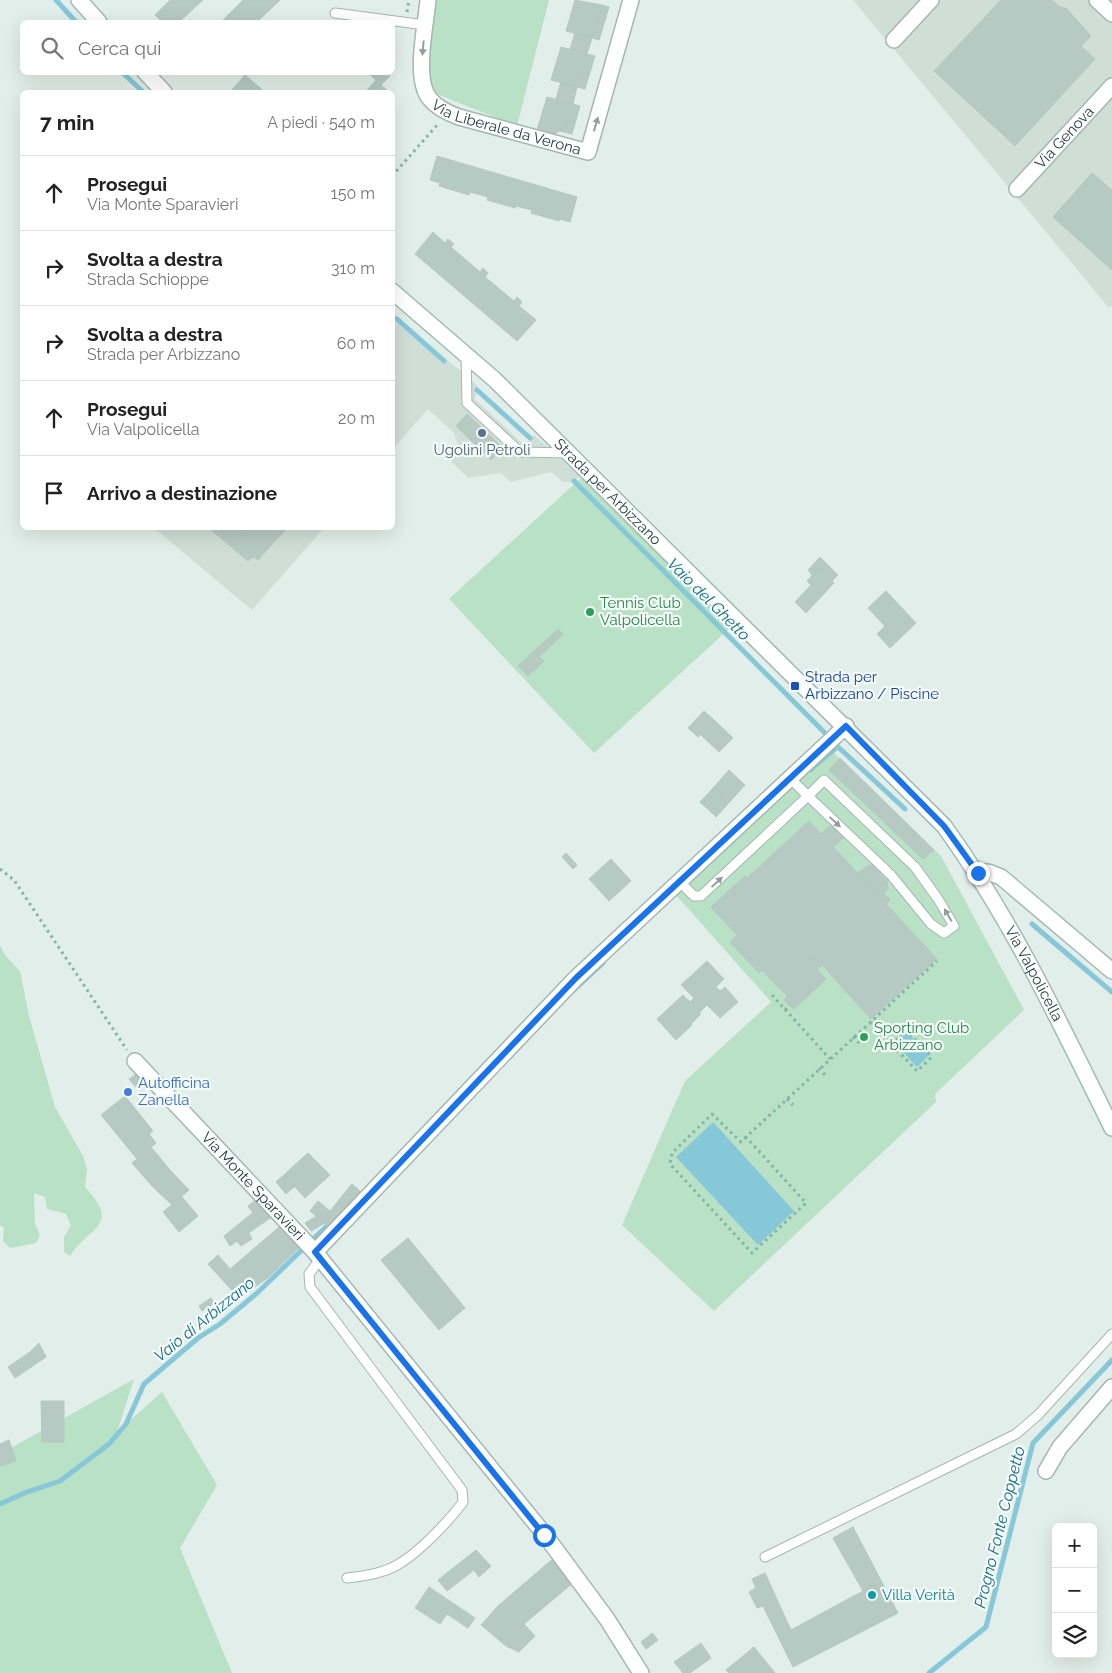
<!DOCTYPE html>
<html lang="it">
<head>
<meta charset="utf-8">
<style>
	:root { --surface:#fff; --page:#f2f2f2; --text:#222; --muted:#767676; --line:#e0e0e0 }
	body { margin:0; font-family:Raleway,sans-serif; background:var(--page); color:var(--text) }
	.controls { position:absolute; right:15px; bottom:15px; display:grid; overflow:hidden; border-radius:8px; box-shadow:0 5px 20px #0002 }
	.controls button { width:45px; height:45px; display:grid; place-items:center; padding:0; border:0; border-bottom:1px solid var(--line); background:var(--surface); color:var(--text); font:25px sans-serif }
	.stop { position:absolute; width:15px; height:15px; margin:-11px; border:4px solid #1a73e8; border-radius:50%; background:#fff }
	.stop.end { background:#1a73e8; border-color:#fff; box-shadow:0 1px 5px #0008 }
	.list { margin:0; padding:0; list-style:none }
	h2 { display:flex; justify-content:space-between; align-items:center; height:65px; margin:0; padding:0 20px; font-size:21px }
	h2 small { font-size:16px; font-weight:400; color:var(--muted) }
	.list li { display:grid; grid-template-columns:32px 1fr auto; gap:15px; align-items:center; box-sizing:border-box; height:75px; padding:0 20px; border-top:1px solid var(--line) }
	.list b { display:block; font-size:19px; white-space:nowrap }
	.list p { margin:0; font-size:16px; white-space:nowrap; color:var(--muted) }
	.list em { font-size:16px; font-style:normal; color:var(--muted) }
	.icon { flex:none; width:28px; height:28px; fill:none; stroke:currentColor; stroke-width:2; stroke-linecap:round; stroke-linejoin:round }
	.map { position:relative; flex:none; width:1112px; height:1673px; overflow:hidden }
	.search { position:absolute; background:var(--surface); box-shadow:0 5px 20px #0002; left:20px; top:20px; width:375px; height:55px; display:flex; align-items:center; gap:12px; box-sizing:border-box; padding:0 18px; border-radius:8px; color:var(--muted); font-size:19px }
	.panel { position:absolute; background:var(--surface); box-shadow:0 5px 20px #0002; left:20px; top:90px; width:375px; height:440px; border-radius:8px }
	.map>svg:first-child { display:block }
</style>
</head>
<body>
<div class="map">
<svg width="1112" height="1673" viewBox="0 0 1112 1673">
	<rect width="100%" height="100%" fill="#e2eee9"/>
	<path fill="#d0ded8" d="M853,0H1112V305L1109,308Z
		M393,313L478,386L475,399L524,445L534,435L580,476L574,482H563L551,472L511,482L500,473L468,478L448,458L459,449L454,433L428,409L393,449Z
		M154,528H324L252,610Z"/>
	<path fill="#b9e1c6" d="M422,0H549L517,126L432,92Z
		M581,478L732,626L594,753L449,599Z
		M832,751L941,856L1024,1010L935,1094L936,1102L714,1311L622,1225L685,1081L771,1002L676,895Z
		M0,945L4,954L20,971L29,1016L55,1107L83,1156L87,1169L85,1187C122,1227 89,1226 70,1256L64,1252V1237L71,1226L66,1214L47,1209L45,1197L34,1193L35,1224L40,1235L36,1243L10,1248L3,1241L4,1228L0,1225Z
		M134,1379L117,1432L162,1392L217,1485L180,1548L232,1673H0V1454Z"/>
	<path fill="#86c7d8" d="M907,1032L929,1055L917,1067L895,1043Z
		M713,1122L794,1211L758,1245L676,1157Z"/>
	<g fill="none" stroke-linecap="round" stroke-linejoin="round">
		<path stroke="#86c7d8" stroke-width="5" d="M56,0L76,22
			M122,72L143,92
			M397,319L444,361
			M477,390L530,438
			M574,481L827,735
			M836,745L905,809
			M810,770L837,747
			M1032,924L1112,992
			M574,990L603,963
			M0,1504L27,1492L60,1481L109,1444L126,1424L144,1384L198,1338L220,1324L256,1294L331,1222
			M929,1673L986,1627L1033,1443L1112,1360"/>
	</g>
	<path fill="#b7c9c3" stroke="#b4c8c1" d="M170,0H203L179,22H162L155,15Z
		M243,0H280L257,22H221Z
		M575,0L602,5L592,38L566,31Z
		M1001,0H1052L1060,7L1066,8L1091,36L1081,46L1095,59L1015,146L934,71Z
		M602,5L609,7L599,40L592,38Z
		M575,33L592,38L587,54L570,49Z
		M561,47L587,54L577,87L551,80Z
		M587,54L595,56L585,89L577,87Z
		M367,72H386L390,76L381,85L389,92H371L367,90L376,80Z
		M245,75L265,92H230Z
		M561,82L577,87L573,104L556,99Z
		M547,97L573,104L564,132L559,131L554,135L537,130Z
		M573,104L580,106L572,134L564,132Z
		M437,156L577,197L570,222L560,219L559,221L531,213L532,210L516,206L515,208L487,200L488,197L470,192L469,195L439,186L440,183L430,180Z
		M1092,173L1112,190V270L1053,217Z
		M433,232L445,243L448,239L454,244L451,247L480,272L483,268L488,273L485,277L514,301L517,297L522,302L519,306L536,320L517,341L415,254Z
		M467,414L503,448L491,460L456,426Z
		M209,528H238L266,551L258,560L253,557L248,561Z
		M238,528H287L266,551Z
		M820,557L838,575L832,581L819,568L812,575L808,570Z
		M819,568L834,583L806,613L795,602L811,585L807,581Z
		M886,591L916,623L890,648L877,634L885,626L868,608Z
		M558,629L563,634L539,657L544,661L528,676L518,666Z
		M704,711L714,720L698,737L688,728Z
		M714,720L733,738L719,752L700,734Z
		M840,758L934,850L923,859L829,770Z
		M729,770L745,785L716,817L710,811L724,795L715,786Z
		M715,786L724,795L710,811L700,802Z
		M809,821L937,959L871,1019L814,956L779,988L762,970L759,973L730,942L737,935L711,907L745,876L747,878Z
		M832,824L845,836L833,847L821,834Z
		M566,853L577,865L573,869L562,857Z
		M611,859L631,881L609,901L589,879Z
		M869,865L873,866L887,881L888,888L884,894L890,899L886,904L858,873Z
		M814,956L822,965L787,996L780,988Z
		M707,961L724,979L716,987L720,991L725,987L738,1002L720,1018L707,1005L699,1013L701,1014L691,1024L692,1025L676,1040L657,1019L683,995L690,1002L694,998L681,985Z
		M817,969L826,979L794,1009L784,1000Z
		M138,1073L144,1081L136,1087L129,1079Z
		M125,1096L153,1131L149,1134L156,1143L137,1159L101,1115Z
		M151,1147L170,1170L152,1186L132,1163Z
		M308,1153L330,1175L320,1184L299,1161Z
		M299,1161L320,1184L305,1198L284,1175Z
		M170,1170L189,1190L172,1205L152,1186Z
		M284,1175L294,1187L286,1194L276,1182Z
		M352,1184L362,1193L332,1229L322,1221Z
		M260,1196L276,1214L253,1230L245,1219L253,1213L248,1206Z
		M182,1197L198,1216L179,1232L163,1212Z
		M318,1201L330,1211L322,1221L310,1211Z
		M317,1216L325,1223L311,1231L305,1223Z
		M245,1219L253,1230L230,1246L224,1236Z
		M284,1223L302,1245L269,1277L239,1298L208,1264L218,1255L230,1269Z
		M249,1233L252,1239L241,1246L237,1241Z
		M408,1238L465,1308L439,1330L381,1260Z
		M211,1298L214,1303L202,1311L199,1306Z
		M39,1343L46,1357L15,1378L8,1367L30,1352Z
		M41,1401H64V1442H42Z
		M9,1440L16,1461L0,1466V1444Z
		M853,1527L898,1613L793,1667L763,1606L757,1608L749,1592L756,1588L752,1579L765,1573L791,1630L863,1591L833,1538Z
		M476,1550L491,1566L479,1577L474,1570L447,1591L438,1580Z
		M554,1558L574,1582L524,1624L535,1636L519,1652L506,1646L481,1625L499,1605Z
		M429,1587L475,1618L468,1628L447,1614L440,1624L415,1608Z
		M652,1633L658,1640L646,1649L641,1642Z
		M701,1643L711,1658L690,1673H683L674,1662Z
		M754,1647L775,1673H729L726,1670Z"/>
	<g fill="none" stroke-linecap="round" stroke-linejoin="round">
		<defs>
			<path id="lane" d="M335,13L425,25
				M466,355L467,403L520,452L569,453
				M679,881L694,896H701L808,796L891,875L931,924L944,933L954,926L938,899L915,867L824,780L808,796L790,778
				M321,1258L309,1274L310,1287L462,1490L463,1502C449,1521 421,1550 402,1562C386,1573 366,1576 347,1578
				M765,1557L1016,1434L1038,1415L1112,1334"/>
			<g id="street">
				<path id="s1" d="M428,0C426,25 413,79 430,99C437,108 448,113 459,117L588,152L631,0"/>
				<path d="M1097,0L1112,14"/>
				<path d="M894,40L931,0"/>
				<path id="s2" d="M1017,189L1112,86"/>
				<path id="s3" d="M135,1061L315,1252L545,1535L607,1619L641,1673"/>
				<path d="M315,1252L576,978L846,726"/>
				<path d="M1046,1471L1060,1447L1112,1387"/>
			</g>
			<g id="secondary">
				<path d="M79,0L99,22"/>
				<path d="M145,72L164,92"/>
				<path id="s4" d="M392,291L495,380L944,826C1012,920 1061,1025 1112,1128"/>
				<path d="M978,873L988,872L1001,877L1112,971"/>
			</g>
		</defs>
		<use href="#lane" stroke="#a4b7b1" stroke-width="11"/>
		<use href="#street" stroke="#a4b7b1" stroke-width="18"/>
		<use href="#secondary" stroke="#a0bbb3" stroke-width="18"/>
		<path stroke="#80b4a7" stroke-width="3" stroke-dasharray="2.5 4" stroke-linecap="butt" d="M407,12L409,0
			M392,176L438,124
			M0,869L14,880L127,1050
			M772,995L830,1059
			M785,1010L790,1005
			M870,1022L917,1071L933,1056
			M853,1037L859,1043
			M892,1045L906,1030L932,1057
			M819,1068L825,1075
			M787,1099L793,1105
			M746,1137L741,1142L712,1114L672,1153L670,1164L752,1253L806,1203L746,1137L937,961"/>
		<use href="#lane" stroke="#fff" stroke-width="9"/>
		<use href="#street" stroke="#fff" stroke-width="15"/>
		<use href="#secondary" stroke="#fff" stroke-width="15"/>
	</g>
	<defs><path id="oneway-solid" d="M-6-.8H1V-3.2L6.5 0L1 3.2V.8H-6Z" transform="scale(1.25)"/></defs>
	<g fill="#90a09c">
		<use href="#oneway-solid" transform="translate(423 48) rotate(95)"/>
		<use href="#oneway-solid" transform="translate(596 124) rotate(-74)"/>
		<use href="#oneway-solid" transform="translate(835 822) rotate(43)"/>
		<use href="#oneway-solid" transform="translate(717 882) rotate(-43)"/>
		<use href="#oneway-solid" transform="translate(948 915) rotate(-120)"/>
	</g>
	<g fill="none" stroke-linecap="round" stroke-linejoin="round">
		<path stroke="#1a73e8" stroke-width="6" d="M544,1535L315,1252L576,978L846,726L944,826L978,873"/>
	</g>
	<circle fill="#5c6f8a" stroke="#f4faf7" stroke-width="2" cx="482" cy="433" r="5"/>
	<g fill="#2e9e5b" stroke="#f4faf7" stroke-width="2">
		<circle cx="590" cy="612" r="5"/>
		<circle cx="864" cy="1037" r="5"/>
	</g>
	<rect fill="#1a4fb4" stroke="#f4faf7" stroke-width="2" x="790" y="681" width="10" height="10" rx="2.5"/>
	<circle fill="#3f7fe0" stroke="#f4faf7" stroke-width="2" cx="128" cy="1092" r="5"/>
	<circle fill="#0f9aa8" stroke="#f4faf7" stroke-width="2" cx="872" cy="1595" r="5"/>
	<g text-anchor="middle" stroke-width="4.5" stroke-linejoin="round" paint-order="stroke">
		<g font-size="15" fill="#20413a" stroke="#f4faf7">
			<text dy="5" stroke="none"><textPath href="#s1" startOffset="184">Via Liberale da Verona</textPath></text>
			<text dy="5" stroke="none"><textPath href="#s2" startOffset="70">Via Genova</textPath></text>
			<text dy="5" stroke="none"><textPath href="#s4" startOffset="295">Strada per Arbizzano</textPath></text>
			<text dy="5" stroke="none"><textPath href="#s4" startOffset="942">Via Valpolicella</textPath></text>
			<text dy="5" stroke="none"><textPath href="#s3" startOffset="172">Via Monte Sparavieri</textPath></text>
		</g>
		<g font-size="15" fill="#4e5e75" stroke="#f4faf7">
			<text x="482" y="455">Ugolini Petroli</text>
		</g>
		<g font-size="15" fill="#27864d" stroke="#f4faf7" text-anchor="start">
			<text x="600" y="608">Tennis Club<tspan x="600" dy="17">Valpolicella</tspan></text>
			<text x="874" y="1033">Sporting Club<tspan x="874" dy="17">Arbizzano</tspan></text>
		</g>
		<g font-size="15" fill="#164399" stroke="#f4faf7" text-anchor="start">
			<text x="805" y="682">Strada per<tspan x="805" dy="17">Arbizzano / Piscine</tspan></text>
		</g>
		<g font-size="15" fill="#366cbe" stroke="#f4faf7" text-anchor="start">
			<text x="138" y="1088">Autofficina<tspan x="138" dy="17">Zanella</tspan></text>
		</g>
		<g font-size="15" fill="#0d838f" stroke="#f4faf7" text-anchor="start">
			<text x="882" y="1600">Villa Verità</text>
		</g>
		<g font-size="16" font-style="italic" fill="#146b83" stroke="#f4faf7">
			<text transform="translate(709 599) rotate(45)" y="6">Vaio del Ghetto</text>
			<text transform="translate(204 1319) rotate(-39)" y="6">Vaio di Arbizzano</text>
			<text transform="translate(999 1527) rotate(-76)" y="6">Progno Fonte Coppetto</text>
		</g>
	</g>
</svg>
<div class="controls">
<button>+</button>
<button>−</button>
<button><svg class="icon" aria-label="layers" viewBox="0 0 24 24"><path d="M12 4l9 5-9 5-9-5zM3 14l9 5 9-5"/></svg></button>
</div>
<div class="stop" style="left:544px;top:1535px"></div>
<div class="stop end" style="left:978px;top:873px"></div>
<div class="search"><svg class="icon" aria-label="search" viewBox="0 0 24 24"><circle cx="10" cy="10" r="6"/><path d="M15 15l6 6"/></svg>Cerca qui</div>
<section class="panel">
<h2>7 min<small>A piedi · 540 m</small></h2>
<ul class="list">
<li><svg class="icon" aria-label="ahead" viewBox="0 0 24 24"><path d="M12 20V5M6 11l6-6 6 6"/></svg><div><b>Prosegui</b><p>Via Monte Sparavieri</p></div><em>150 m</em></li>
<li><svg class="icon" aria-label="right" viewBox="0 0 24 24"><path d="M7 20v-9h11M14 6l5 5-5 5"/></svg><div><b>Svolta a destra</b><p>Strada Schioppe</p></div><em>310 m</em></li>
<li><svg class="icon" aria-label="right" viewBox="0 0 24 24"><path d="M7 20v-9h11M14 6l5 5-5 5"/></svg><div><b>Svolta a destra</b><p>Strada per Arbizzano</p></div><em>60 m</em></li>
<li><svg class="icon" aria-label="ahead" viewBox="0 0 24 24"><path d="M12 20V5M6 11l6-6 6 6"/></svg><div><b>Prosegui</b><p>Via Valpolicella</p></div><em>20 m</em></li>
<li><svg class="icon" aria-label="arrive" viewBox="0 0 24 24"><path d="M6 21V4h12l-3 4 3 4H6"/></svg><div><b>Arrivo a destinazione</b></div></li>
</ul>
</section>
</div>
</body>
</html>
